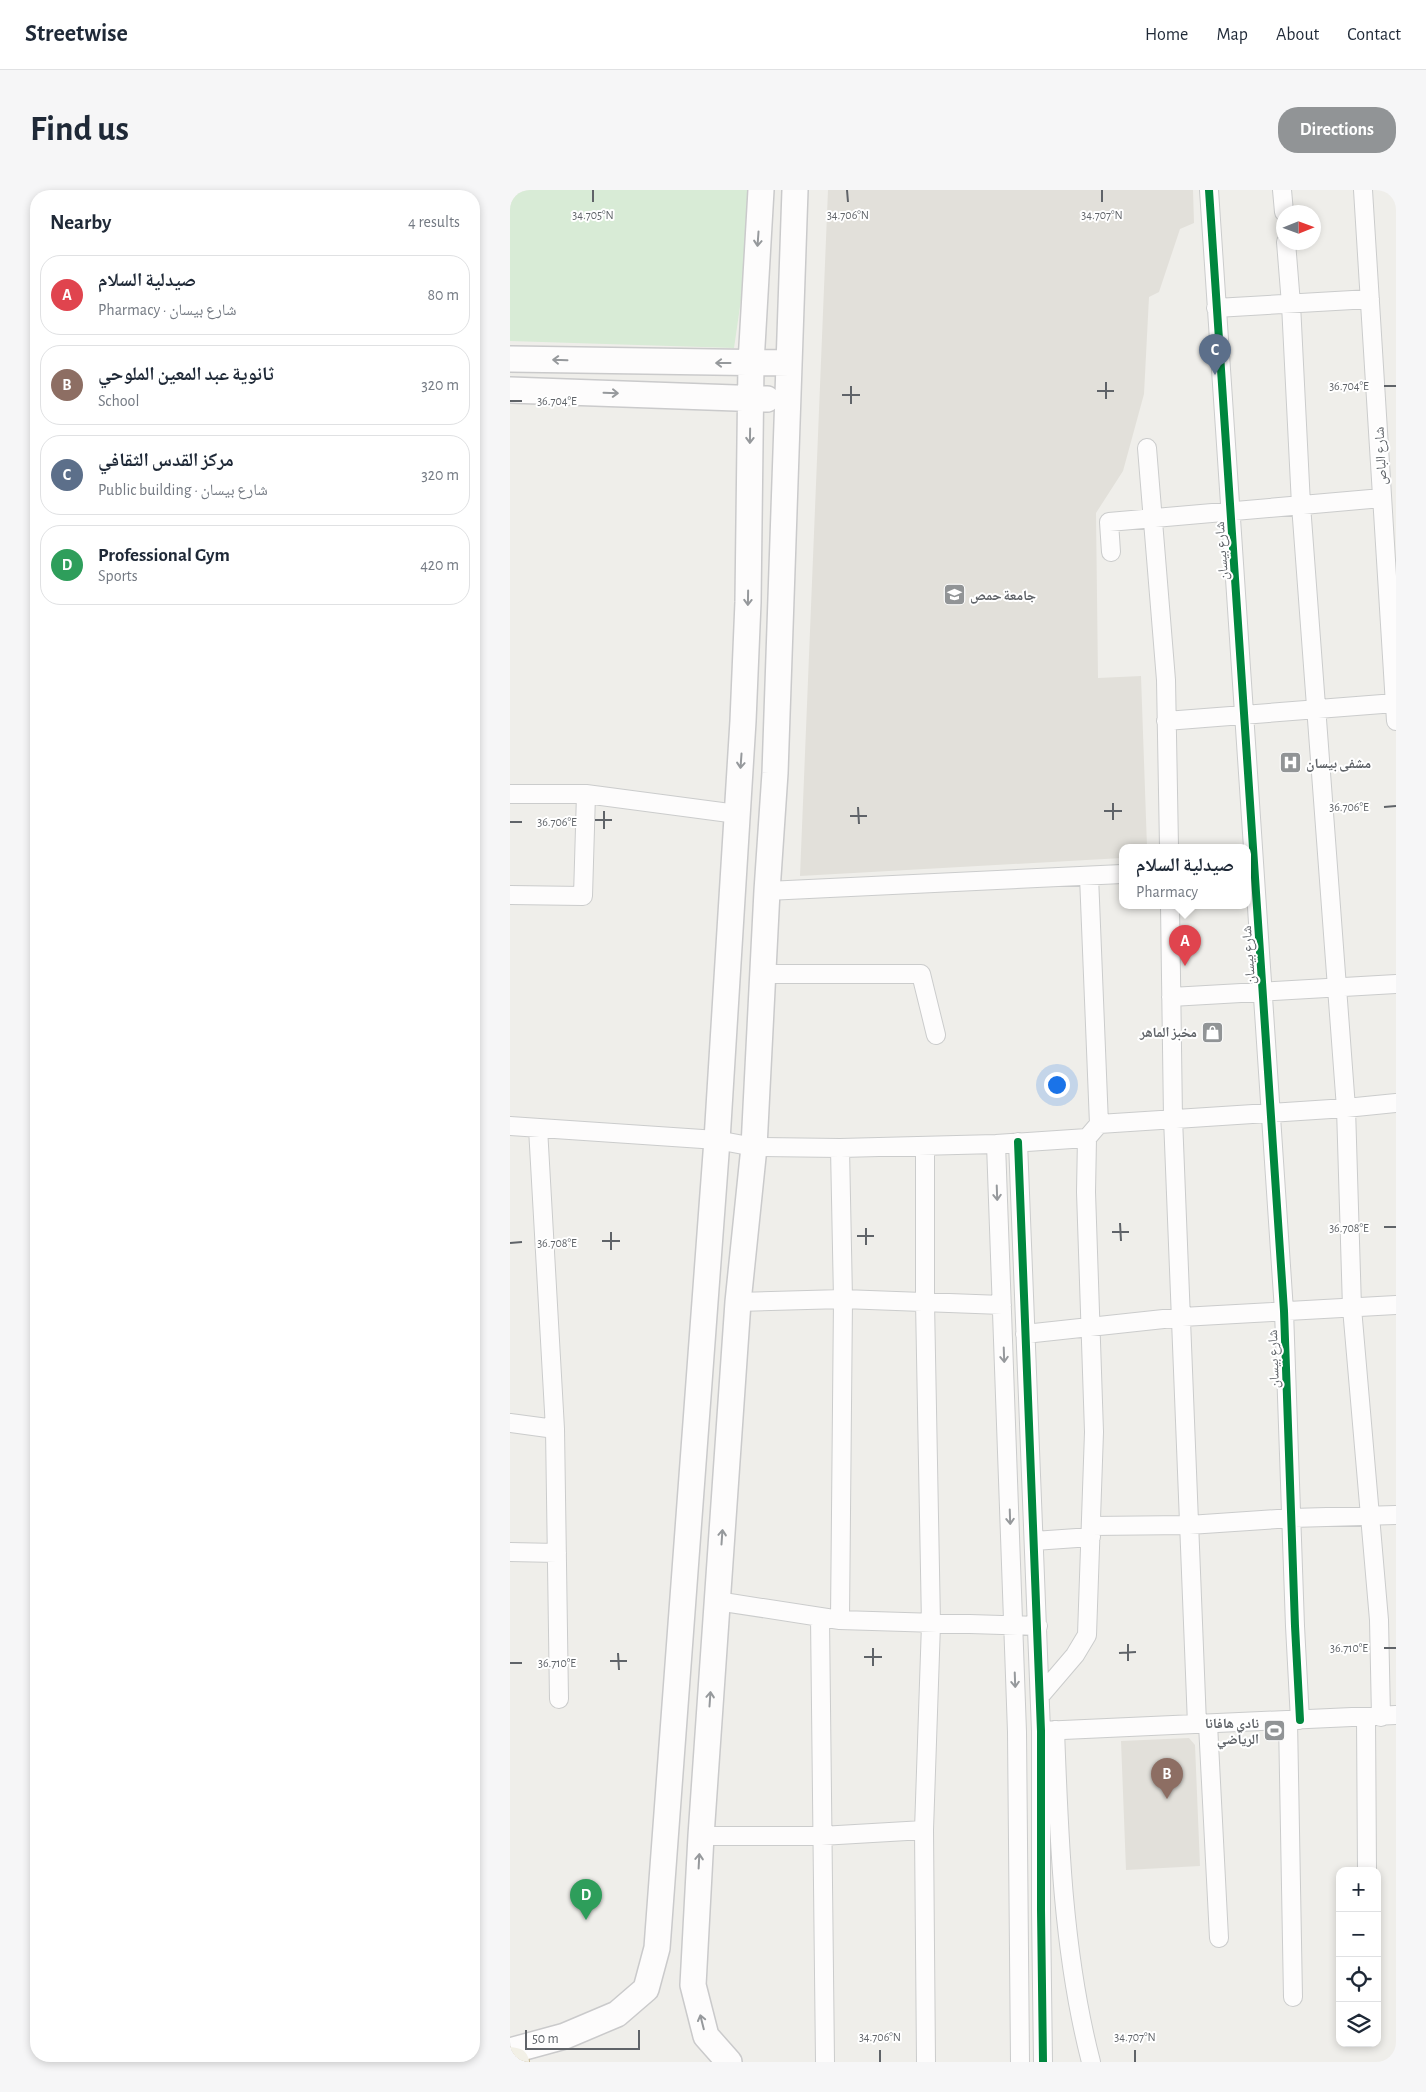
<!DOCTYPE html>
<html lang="en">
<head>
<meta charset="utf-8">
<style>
	:root { --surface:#fff; --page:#f6f6f7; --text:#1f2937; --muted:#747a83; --line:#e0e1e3; --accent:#919496 }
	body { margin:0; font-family:"Alegreya Sans","Noto Naskh Arabic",sans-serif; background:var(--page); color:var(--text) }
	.controls { position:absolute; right:15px; bottom:15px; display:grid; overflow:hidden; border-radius:10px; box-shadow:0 2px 8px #0003 }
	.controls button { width:45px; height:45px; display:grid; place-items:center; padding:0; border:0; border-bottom:1px solid var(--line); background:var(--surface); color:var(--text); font:25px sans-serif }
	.compass { position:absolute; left:766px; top:15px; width:45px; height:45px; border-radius:50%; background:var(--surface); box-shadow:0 2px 8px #0003; rotate:89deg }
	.scale { position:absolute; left:15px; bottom:12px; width:115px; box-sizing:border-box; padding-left:5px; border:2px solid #5f6368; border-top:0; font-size:14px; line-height:18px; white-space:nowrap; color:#5f6368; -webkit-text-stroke:4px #fff; paint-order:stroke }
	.you { position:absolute; left:546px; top:894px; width:18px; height:18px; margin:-12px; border:4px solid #fff; border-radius:50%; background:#1a73e8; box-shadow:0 0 0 8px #1a73e833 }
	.badge { display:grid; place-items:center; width:32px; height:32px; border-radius:50%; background:var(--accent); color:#fff; font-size:16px; font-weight:700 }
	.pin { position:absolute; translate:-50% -41px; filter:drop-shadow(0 1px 2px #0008) }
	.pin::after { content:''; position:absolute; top:26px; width:18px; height:15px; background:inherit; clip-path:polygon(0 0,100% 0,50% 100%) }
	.popup { position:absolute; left:609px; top:654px; width:132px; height:65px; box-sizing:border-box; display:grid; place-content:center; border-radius:10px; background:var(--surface); filter:drop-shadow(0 1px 4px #0005); font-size:16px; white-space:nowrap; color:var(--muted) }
	.popup b { font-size:19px; color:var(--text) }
	.popup::after { content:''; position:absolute; left:50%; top:100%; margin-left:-10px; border:10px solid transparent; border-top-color:var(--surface) }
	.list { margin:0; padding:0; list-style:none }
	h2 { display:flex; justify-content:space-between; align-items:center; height:65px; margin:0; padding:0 20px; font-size:21px }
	h2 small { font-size:16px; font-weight:400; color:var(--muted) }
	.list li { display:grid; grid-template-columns:32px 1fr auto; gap:15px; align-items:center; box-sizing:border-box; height:80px; margin:0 10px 10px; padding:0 10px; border:1px solid var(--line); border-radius:20px }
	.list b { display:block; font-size:19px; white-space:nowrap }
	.list p { margin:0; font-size:16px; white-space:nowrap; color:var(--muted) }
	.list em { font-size:16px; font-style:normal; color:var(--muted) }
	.icon { flex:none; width:28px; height:28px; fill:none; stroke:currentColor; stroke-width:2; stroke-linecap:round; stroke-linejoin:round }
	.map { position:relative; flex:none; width:886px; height:1872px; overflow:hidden; border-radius:20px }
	header { display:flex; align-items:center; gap:30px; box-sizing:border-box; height:70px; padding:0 25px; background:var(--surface); border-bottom:1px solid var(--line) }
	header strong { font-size:24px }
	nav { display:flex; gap:28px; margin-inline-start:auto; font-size:18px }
	.intro { display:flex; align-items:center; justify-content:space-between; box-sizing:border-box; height:120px; padding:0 30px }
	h1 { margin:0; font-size:35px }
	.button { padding:12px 22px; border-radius:20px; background:var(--accent); color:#fff; font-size:18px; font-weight:700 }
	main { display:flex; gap:30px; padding:0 30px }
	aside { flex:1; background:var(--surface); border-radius:20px; box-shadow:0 2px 8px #0003 }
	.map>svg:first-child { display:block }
</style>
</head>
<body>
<header>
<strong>Streetwise</strong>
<nav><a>Home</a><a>Map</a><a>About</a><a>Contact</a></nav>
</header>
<div class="intro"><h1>Find us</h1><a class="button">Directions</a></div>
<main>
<aside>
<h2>Nearby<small>4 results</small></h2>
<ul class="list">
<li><span class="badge" style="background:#e0444e">A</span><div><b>صيدلية السلام</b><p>Pharmacy · شارع بيسان</p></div><em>80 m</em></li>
<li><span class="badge" style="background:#8d6e63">B</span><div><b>ثانوية عبد المعين الملوحي</b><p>School</p></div><em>320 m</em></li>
<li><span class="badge" style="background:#5c6f8a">C</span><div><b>مركز القدس الثقافي</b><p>Public building · شارع بيسان</p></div><em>320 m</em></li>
<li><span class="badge" style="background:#2e9e5b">D</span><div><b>Professional Gym</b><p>Sports</p></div><em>420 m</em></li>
</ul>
</aside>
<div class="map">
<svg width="886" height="1872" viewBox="0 0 886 1872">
	<rect width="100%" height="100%" fill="#efeeea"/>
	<path fill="#e2e0da" d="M318,0H683L684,33L670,39L649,102L639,107L634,204L613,281L586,323L588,488L631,486L637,657H612V668L290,686Z
		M679,1548L685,1555L690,1676L616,1680L611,1551Z"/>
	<path fill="#d8ebd6" d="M0,0H247L224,158L0,151Z"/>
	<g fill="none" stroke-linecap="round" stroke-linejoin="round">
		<defs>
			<path id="minor" d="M699,0L774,1121L785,1436L790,1530
				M772,0L774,22
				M853,0L886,531
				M776,52L781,114L791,315L836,918L842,1118L869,1430L871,1527
				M706,118L860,109
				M637,258L656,490L659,657
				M601,362L599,332L872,308
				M656,531L885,513
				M0,604H76L227,624
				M257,701L612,684
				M0,705L73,706L76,604
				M660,715L663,928L687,1534
				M253,784H411L426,845
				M661,807L886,794
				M589,934L836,918L886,913
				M0,936L207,950L244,957L330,958L333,1109L330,1430
				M28,938L45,1239L49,1509
				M508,952L531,1541V1720L533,1872
				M486,954L507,1542L510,1872
				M415,957V1112L421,1434L414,1640L416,1872
				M330,958L486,954L577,948
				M228,1112L333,1109L492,1115
				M515,1144L672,1127L886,1115
				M0,1233L45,1239
				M581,1336L679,1335L782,1328L886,1325
				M524,1351L581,1347
				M0,1362L47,1363
				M207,1411L330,1430L528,1436
				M310,1427L315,1872
				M530,1506L565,1465L577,1445L584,1242L576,1002L577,948L589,934L579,686
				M856,1527L857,1681
				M778,1530L783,1807
				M698,1534L709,1748
				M545,1540C549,1651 553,1764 581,1872
				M531,1541L886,1525
				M191,1646H311L414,1640"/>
			<path id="secondary" d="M0,169L279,173
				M0,200L257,209
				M0,1861L55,1846L107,1824L136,1799L147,1758L207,950L233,531L238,412L241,173L251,0
				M219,1872L196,1846L183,1795L191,1646L228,1112L244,957L257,701L265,583L285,0"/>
			<path id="trunk" d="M0,1871L5,1872"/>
		</defs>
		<use href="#minor" stroke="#cbcccc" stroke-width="20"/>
		<use href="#secondary" stroke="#cacacb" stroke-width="28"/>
		<use href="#trunk" stroke="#c8b996" stroke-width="30"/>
		<use href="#minor" stroke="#fdfcfc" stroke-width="18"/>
		<use href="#secondary" stroke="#fdfcfc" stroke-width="25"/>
		<use href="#trunk" stroke="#f2f0e6" stroke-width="28"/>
		<defs>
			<path id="cycleway" d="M699,0L774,1121L785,1436L790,1530
				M508,952L531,1541V1720L533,1872"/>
		</defs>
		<use href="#cycleway" stroke="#fff" stroke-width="11"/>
		<use href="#cycleway" stroke="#00873e" stroke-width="8"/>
	</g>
	<defs><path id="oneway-shaft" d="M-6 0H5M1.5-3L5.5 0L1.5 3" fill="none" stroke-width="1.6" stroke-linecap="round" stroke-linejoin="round" transform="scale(1.25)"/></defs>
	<g stroke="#96999c">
		<use href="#oneway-shaft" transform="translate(248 49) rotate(94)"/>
		<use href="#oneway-shaft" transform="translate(50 170) rotate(-178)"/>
		<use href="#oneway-shaft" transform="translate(213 173) rotate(-180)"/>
		<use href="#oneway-shaft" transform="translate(101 203) rotate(2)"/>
		<use href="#oneway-shaft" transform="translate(240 246) rotate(91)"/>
		<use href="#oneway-shaft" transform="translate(238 408) rotate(91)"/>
		<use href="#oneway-shaft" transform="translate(231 571) rotate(94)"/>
		<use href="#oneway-shaft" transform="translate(487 1003) rotate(88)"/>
		<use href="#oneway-shaft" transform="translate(494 1165) rotate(88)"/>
		<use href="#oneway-shaft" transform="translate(500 1327) rotate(88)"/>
		<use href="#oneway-shaft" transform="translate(212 1347) rotate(-86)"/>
		<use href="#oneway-shaft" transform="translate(505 1490) rotate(88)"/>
		<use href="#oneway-shaft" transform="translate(200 1509) rotate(-86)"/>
		<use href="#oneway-shaft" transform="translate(189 1671) rotate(-87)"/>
		<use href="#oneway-shaft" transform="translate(192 1832) rotate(-104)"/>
	</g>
	<path fill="none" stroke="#5f6368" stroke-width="2" d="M83,0V12M337,0L338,12M592,0V12M596,192V209M341,196V214M874,196H886M587,201H604M332,205H350M0,211H12M603,613V630M348,617L349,634M874,617L886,616M94,621V639M594,621H612M340,626H357M85,630H102M0,632H12M610,1033L611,1051M874,1037H886M356,1038V1055M101,1042V1060M602,1042H619M347,1046H364M92,1051H110M0,1053L12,1052M618,1454V1471M363,1458V1476M874,1458H886M108,1463L109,1480M609,1463L626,1462M354,1467H372M100,1471H117M0,1473H12M370,1860V1872M625,1860V1872"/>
	<defs>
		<symbol id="university-square" viewBox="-11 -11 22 22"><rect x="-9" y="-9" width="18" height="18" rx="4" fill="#919496" stroke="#fff"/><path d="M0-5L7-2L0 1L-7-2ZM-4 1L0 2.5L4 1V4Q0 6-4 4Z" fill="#fff"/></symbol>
		<symbol id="hospital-square" viewBox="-11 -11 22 22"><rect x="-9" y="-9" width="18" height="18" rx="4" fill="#919496" stroke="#fff"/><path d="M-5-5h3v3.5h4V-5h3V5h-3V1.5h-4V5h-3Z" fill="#fff"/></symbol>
		<symbol id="shop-square" viewBox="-11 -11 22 22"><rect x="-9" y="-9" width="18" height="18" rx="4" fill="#919496" stroke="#fff"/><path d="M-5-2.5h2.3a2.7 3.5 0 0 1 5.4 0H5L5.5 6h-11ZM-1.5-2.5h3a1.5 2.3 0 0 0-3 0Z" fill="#fff"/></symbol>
		<symbol id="stadium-square" viewBox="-11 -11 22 22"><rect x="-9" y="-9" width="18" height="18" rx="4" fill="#919496" stroke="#fff"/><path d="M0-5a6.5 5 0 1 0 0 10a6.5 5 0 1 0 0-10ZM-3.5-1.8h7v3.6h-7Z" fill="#fff"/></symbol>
	</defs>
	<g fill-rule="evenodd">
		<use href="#university-square" x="432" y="392" width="25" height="25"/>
		<use href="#hospital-square" x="768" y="560" width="25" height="25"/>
		<use href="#shop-square" x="690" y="830" width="25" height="25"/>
		<use href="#stadium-square" x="752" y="1528" width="25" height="25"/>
	</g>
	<g text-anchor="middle" stroke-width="4" stroke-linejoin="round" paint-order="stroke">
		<g font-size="14" fill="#5f6368" stroke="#fff">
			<text transform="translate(870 266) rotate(-93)" y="5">شارع الباص</text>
			<text transform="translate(711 361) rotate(-94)" y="5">شارع بيسان</text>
			<text transform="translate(738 765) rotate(-94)" y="5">شارع بيسان</text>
			<text transform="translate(763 1169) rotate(-92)" y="5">شارع بيسان</text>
		</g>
		<g font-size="14" font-weight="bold" fill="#5f6368" stroke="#fff" text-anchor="start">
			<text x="460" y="410">جامعة حمص</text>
			<text x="796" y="578">مشفى بيسان</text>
			<text x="687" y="847" text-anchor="end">مخبز الماهر</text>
			<text x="749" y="1538" text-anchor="end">نادي هافانا<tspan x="749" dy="16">الرياضي</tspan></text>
		</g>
	</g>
	<g font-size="12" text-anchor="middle" fill="#5f6368" stroke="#fff" stroke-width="4" stroke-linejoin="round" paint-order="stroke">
		<text x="83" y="29">34.705°N</text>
		<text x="338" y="29">34.706°N</text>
		<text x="592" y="29">34.707°N</text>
		<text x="839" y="200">36.704°E</text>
		<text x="47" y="215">36.704°E</text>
		<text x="839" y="621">36.706°E</text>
		<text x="47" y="636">36.706°E</text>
		<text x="839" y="1042">36.708°E</text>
		<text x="47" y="1057">36.708°E</text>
		<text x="839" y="1462">36.710°E</text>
		<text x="47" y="1477">36.710°E</text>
		<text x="370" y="1851">34.706°N</text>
		<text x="625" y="1851">34.707°N</text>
	</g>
</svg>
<div class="controls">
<button>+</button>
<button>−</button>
<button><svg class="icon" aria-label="locate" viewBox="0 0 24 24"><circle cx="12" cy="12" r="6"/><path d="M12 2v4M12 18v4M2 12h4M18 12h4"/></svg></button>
<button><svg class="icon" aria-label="layers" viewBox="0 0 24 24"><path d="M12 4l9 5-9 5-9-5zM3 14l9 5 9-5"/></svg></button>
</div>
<svg class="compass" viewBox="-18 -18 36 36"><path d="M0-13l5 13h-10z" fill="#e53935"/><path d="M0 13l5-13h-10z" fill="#747a83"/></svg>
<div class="scale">50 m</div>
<div class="you"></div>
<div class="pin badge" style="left:675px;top:776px;background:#e0444e">A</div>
<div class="popup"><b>صيدلية السلام</b>Pharmacy</div>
<div class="pin badge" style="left:657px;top:1609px;background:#8d6e63">B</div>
<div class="pin badge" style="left:705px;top:185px;background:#5c6f8a">C</div>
<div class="pin badge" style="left:76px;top:1730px;background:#2e9e5b">D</div>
</div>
</main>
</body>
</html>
